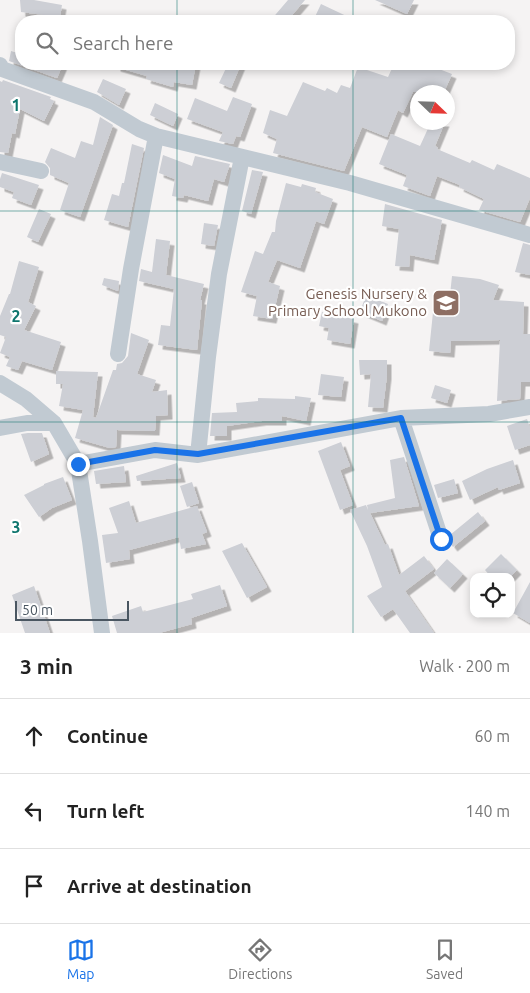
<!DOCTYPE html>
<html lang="en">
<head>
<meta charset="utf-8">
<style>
	:root { --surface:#fff; --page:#f6f6f6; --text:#222; --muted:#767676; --line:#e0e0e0; --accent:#1a73e8 }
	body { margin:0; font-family:Ubuntu,sans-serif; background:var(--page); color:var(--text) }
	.controls { position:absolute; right:15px; bottom:15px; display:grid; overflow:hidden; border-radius:10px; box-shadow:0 2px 8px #0003 }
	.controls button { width:45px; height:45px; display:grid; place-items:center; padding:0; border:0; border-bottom:1px solid var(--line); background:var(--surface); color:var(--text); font:25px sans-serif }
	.compass { position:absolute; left:410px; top:85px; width:45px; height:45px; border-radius:50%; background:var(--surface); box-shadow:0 2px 8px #0003; rotate:113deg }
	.scale { position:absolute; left:15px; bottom:12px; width:114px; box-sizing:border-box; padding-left:5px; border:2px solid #4a5661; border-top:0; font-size:14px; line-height:18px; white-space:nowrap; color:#4a5661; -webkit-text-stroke:4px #fff; paint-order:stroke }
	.stop { position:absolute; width:15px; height:15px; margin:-11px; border:4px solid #1a73e8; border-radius:50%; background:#fff }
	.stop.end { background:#1a73e8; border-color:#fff; box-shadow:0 1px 5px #0008 }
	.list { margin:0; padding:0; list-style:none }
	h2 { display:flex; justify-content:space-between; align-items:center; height:65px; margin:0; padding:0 20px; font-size:21px }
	h2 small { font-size:16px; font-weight:400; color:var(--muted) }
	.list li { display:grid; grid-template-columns:32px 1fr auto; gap:15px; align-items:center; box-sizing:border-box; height:75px; padding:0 20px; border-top:1px solid var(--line) }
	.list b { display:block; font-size:19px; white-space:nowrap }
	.list em { font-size:16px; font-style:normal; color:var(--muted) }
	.icon { flex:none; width:28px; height:28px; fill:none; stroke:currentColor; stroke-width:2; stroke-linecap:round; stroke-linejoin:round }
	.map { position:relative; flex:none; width:530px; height:633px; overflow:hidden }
	.search { position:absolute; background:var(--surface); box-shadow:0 2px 8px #0003; left:15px; right:15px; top:15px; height:55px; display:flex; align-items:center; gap:12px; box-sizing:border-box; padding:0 18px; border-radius:20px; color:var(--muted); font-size:19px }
	.sheet { height:290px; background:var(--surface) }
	nav { display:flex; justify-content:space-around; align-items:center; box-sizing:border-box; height:70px; border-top:1px solid var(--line); background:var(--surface); font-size:14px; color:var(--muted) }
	nav a { display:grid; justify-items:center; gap:2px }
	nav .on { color:var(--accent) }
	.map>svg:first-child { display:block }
</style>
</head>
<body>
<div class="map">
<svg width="530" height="633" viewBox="0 0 530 633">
	<defs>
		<filter id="shadow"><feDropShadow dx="4.5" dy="4.5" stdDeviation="0" flood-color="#0004"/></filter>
	</defs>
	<rect width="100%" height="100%" fill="#f5f3f3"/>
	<path fill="#cdcfd5" filter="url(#shadow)" d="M20,0H34L62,5L60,17L21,12Z
		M288,0H305L287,21H270Z
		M375,0H414L407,14Z
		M321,4L357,21H313Z
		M11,51L21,54V64H63L57,78L9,61Z
		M116,64H161L180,69L181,64H196L192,85L174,82L173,87L146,79L147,76L116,67Z
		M228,64H241L231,88L219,83Z
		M394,64H426L452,74L444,92H413L403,113L398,110L387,137L362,127L344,171L273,153L277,139L263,133L270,110L287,116L303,82L325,91L327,88L337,93L341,85L350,88L358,67L388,77Z
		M103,79L126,89L119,105L97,92Z
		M3,80L51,97L50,99L54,101L44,121L20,109L15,134L12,133L8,153L0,152V81L2,82Z
		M233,97L252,104L240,137L236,136L233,144L219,141L223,132L187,119L195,98L227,111Z
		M155,103L178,114L173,126L150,115Z
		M100,117L113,125L80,217L60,210L69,183L50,175V168L45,162L51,148L75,158L81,141L93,145Z
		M431,122H445L435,146L438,148L437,149L470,163L472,160L494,170L497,164L530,178V198L520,222L479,210L484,199L459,187L460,185L437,176L430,196L403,186L407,175L379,164L391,134L420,146Z
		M132,144L144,148L128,227L104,220L112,194L119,196L122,183H124Z
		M163,155L192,166L195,156L230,164L224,182L214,179L208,201L184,195L183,198L172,196L175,179L159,173Z
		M252,170L263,172L251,214L242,211Z
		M2,173L39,185L31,205L12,198L14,192L0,187V179Z
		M286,183L301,187L302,184L316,188L315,192L333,199L324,224L316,221L300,268L277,260L268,282L280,286L272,319L253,316L257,296L241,292L255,251L263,254L272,232H275L276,221Z
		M385,204L442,220L434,260L410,255L409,267L395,266L399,229L382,226Z
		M39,209L51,214L38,242L27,237Z
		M204,223L218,225L214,246L201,244Z
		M156,239L170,241L166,275L204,284L200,300H202L197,350L158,345L161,325L170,326L174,289L139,281L141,269L152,272Z
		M523,243L530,245V275L515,272Z
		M19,261L39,267L28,302L36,306L24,330L61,342L52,370L22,361L18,370L6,366L10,357L0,353L6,337L0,335V316L9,294H10Z
		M452,276L480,279L499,285L493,300L524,302L523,334H530V382H521L520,399L497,401L500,340L451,341L450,353L429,351L435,293L450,295Z
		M104,278L119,281L118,291L102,285Z
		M366,295L388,304L382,321L360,312Z
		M322,312L354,319L350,344L327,340L329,328L319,326Z
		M131,333L149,340L137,374L156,380L152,392L167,390L168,415L156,416L155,431L117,430L116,447L110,448L75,438L83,410L59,406L63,384H56V371L98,372L93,417L96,418L113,370H116L117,364L122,363L128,356Z
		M359,360H387V375L383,408L368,407L371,374L360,375Z
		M321,374L344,377L341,397L318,395Z
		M435,385L451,390L447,403L431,398Z
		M295,396L311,398L306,421L282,416V421H262L227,426V436H210L212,413L237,412L236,403L258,401V398L295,399Z
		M527,419L530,428V445L515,450L507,426Z
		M28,433H42L49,454L31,462L21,434Z
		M341,442L350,466L340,470L353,505L340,510L318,451Z
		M404,457L419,506L370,513L385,545L388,544L399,575L424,556L434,569L405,591L434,633H410L393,609L381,617L367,596L382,587L367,546L350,510L366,505L368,510L367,505L395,498L390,460Z
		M513,460L520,483L499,490L498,487L470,500L462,481L487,469Z
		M177,463L181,478L137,481L136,476Z
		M124,466L126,482L96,484L94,471Z
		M63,477L72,500L52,508L39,517L24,495L44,485V484Z
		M454,479L458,493L438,498L434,485Z
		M192,482L199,503L187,507L180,486Z
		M129,501L136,523L197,506L207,532L202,534L206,544L181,549L179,537L129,550L130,559L106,563L102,535L118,533L109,508Z
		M478,512L485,521L453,547L450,543V535Z
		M242,543L267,587L247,598L222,551Z
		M501,554L517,570L510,577H491L485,570Z
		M447,559L463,574L450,588L434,573Z
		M530,582V623L513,613Z
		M220,585L227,606L191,618L192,624L159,633H117L112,616L141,606L143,612L193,599L191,594Z
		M34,586L50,633H25L12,595Z"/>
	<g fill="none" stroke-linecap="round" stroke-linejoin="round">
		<path stroke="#c1cad2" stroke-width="16" d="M0,65L2,69L94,102L139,129L156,136L350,183L530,235
			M0,162L41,171
			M118,354L131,269L156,136
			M0,383L26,399L54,423L78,464L90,541L102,633
			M401,418L441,539
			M0,428L27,423H54
			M198,455L208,357L219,274L242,157
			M78,464L155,450L198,455L401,418L489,414L530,407"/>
	</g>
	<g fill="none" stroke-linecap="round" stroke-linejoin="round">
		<path stroke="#1a73e8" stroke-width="6" d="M78,464L155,450L198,454L401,418L441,539"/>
	</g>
	<path fill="none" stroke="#0f766e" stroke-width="1" stroke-opacity="0.55" d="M177,0V21M353,0V21M177,64V633M353,64V633M0,211H530M0,422H530"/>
	<defs>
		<symbol id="school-square" viewBox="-11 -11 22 22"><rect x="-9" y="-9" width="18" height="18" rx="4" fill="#8d6e63" stroke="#fff"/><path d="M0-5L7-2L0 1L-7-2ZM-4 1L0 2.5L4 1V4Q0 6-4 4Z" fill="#fff"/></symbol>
	</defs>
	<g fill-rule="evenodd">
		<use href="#school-square" x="430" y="287" width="32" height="32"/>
	</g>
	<g text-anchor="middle" stroke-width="4.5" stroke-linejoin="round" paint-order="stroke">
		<g font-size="15" fill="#785e54" stroke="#fff" text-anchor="end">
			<text x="427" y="299">Genesis Nursery &amp;<tspan x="427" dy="17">Primary School Mukono</tspan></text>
		</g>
	</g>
	<g font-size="16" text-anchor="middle" font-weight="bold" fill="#0f766e" stroke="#fff" stroke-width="4.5" stroke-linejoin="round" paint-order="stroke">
		<text x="16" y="111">1</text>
		<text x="16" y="322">2</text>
		<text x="16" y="533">3</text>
	</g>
</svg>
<div class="controls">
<button><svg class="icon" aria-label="locate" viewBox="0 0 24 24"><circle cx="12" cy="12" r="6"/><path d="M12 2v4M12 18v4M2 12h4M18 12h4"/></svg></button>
</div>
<svg class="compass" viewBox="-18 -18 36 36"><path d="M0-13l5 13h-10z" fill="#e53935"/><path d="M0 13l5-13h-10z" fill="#767676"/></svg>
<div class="scale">50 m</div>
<div class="stop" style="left:441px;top:539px"></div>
<div class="stop end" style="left:78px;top:464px"></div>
<div class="search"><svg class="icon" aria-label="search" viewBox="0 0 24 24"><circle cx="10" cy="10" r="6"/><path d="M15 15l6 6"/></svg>Search here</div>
</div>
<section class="sheet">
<h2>3 min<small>Walk · 200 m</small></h2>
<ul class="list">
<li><svg class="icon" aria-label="ahead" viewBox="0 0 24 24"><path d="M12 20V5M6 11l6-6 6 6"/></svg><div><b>Continue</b></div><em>60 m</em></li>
<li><svg class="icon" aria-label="left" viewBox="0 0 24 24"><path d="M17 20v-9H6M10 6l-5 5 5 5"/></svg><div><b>Turn left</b></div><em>140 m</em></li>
<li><svg class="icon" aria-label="arrive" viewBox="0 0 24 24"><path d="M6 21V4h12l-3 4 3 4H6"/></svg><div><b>Arrive at destination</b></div></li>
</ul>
</section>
<nav>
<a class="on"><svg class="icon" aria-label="map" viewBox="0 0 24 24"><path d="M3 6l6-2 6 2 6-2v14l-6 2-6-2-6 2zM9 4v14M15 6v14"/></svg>Map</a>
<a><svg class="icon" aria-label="directions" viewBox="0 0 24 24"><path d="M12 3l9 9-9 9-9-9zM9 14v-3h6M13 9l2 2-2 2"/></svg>Directions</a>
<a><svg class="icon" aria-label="saved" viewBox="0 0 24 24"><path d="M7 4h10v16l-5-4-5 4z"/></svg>Saved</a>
</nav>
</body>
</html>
